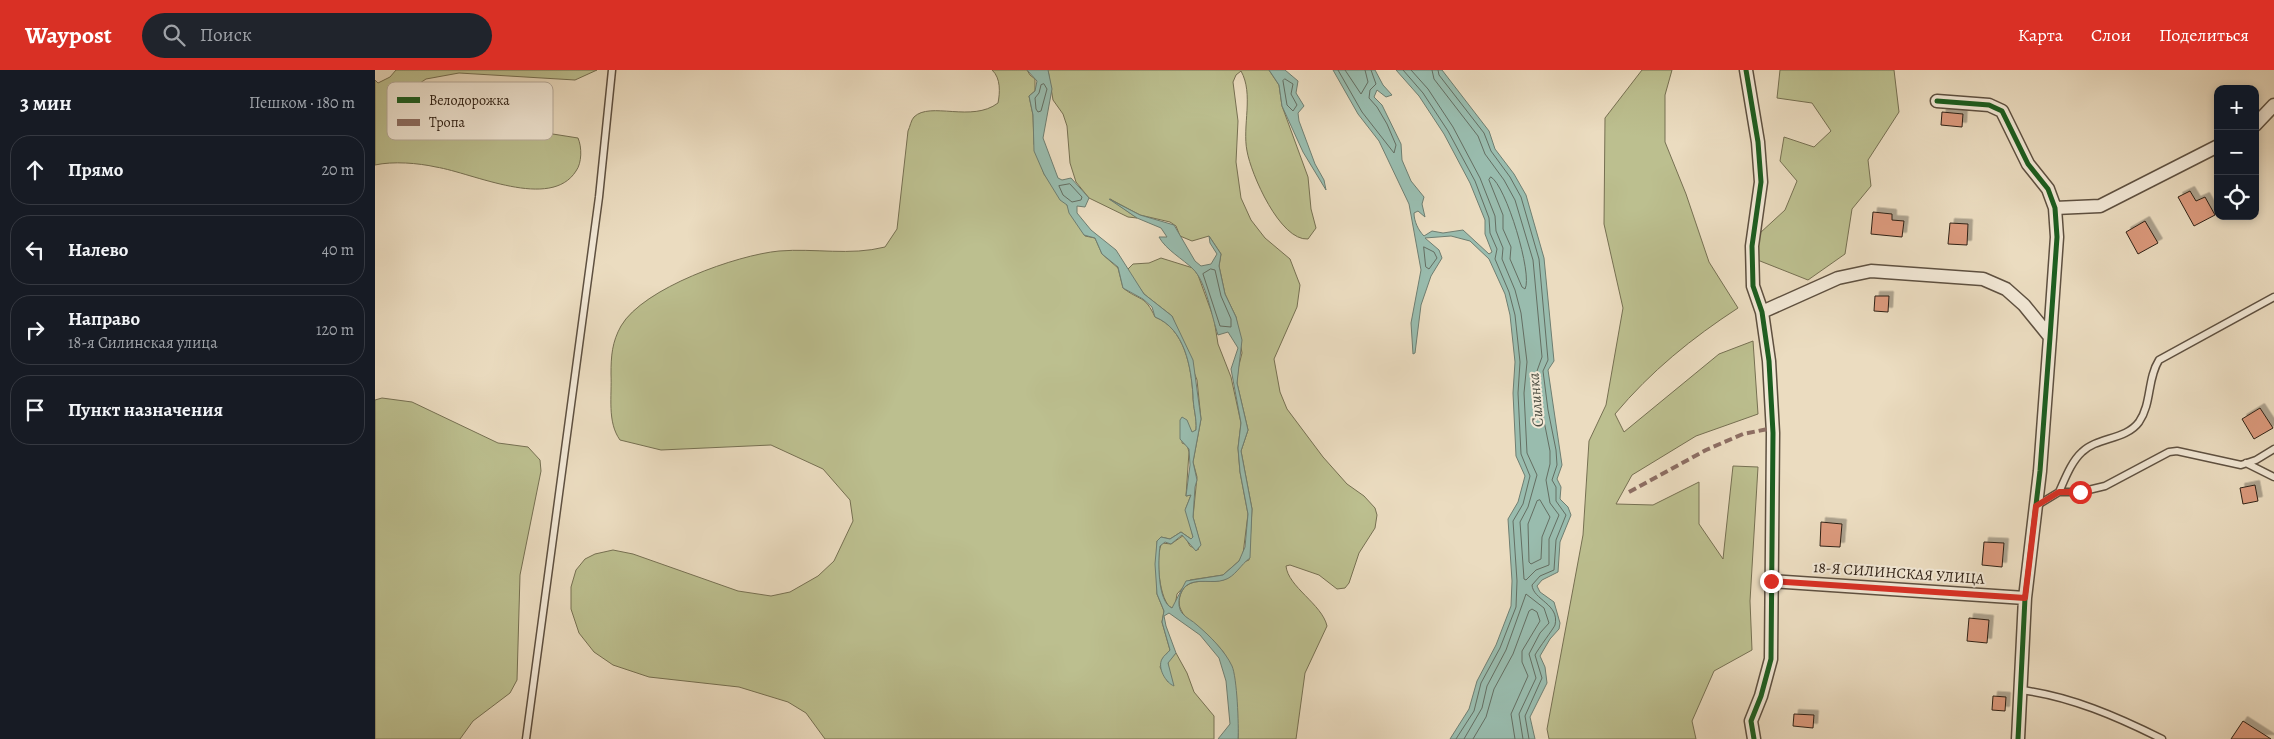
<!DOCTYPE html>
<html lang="ru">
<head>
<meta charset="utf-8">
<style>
	:root { --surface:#171b24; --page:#20242c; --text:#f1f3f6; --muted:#9ea1a6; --line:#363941; --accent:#d93025 }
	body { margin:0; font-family:Alegreya,serif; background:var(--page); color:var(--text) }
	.controls { position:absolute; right:15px; top:15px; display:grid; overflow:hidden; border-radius:10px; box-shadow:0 2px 8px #0003 }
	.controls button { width:45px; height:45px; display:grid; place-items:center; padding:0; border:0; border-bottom:1px solid var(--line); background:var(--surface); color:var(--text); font:25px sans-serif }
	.stop { position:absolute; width:15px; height:15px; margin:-11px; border:4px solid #d93025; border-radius:50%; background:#fff }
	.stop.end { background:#d93025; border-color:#fff; box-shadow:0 1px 5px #0008 }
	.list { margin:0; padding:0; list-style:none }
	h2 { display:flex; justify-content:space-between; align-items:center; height:65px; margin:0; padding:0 20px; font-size:21px }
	h2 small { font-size:16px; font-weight:400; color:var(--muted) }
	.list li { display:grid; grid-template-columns:32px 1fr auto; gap:15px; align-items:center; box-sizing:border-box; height:70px; margin:0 10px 10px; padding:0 10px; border:1px solid var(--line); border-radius:20px }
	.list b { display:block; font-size:19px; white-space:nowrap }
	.list p { margin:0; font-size:16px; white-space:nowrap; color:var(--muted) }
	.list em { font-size:16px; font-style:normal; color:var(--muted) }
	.icon { flex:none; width:28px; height:28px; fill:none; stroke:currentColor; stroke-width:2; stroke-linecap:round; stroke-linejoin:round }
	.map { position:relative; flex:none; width:1899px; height:669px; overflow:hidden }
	header { display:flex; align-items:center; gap:30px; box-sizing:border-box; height:70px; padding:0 25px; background:var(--accent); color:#fff }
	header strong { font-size:24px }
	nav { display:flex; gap:28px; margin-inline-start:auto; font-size:18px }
	.search { width:350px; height:45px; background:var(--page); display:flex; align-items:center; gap:12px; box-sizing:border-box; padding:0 18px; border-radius:28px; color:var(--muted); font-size:19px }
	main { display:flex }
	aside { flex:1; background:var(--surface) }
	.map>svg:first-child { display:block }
</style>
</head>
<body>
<header>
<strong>Waypost</strong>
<div class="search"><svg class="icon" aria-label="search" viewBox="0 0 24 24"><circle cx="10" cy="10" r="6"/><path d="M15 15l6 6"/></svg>Поиск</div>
<nav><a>Карта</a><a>Слои</a><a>Поделиться</a></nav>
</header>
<main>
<aside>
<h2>3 мин<small>Пешком · 180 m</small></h2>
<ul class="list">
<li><svg class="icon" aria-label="ahead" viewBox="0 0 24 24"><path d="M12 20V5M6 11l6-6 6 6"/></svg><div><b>Прямо</b></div><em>20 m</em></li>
<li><svg class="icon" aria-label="left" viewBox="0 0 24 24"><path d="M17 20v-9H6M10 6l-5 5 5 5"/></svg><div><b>Налево</b></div><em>40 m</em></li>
<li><svg class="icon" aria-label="right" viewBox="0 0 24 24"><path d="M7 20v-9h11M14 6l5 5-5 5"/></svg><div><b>Направо</b><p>18-я Силинская улица</p></div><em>120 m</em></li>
<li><svg class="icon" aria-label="arrive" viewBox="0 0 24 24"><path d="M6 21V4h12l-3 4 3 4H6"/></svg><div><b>Пункт назначения</b></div></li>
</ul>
</aside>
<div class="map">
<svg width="1899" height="669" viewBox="0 0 1899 669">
	<defs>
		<filter id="shadow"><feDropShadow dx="4.5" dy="-4.5" stdDeviation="0" flood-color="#0004"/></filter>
	</defs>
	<rect width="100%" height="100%" fill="#ebdcc0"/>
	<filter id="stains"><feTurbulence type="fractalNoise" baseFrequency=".004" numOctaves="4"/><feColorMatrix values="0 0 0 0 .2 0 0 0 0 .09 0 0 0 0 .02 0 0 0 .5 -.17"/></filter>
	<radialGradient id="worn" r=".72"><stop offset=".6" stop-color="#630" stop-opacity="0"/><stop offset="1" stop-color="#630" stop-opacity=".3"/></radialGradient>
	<path fill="#bcbf8f" stroke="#767052" d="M21,0H222L200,10L84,3L51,9L27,25L33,36L45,43L203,68C207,77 207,93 201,101C176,141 98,103 61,97C43,93 18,91 0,95V10L3,13L15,7Z
		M617,0H652L655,5L660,9V21L654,26L658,45L659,74L669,104L692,135L710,166L720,168L727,184L743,198L748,218C765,231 770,225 780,247C810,259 816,297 818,325C818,338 822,348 821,360L817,363L809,348L807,373L812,375L814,382L811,426L816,425L811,438L818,467L816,469L806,462L795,469L786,467L782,471V524L789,541L787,552L795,580L788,588L785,597L793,612V591L801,583L812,603L819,622L839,646V669H450L431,643L413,632L364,617L274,607L238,595L219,582L204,563L196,539V517L201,500L210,489L220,484L238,480L258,484L363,521L396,526L415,522L443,506L459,491L478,451L475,430L448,399L396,375L286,380L245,370C232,352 237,326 236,304C236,286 237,272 246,256C268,218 362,185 404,181C440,178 475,186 510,177L522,159L533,61C535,57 536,50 539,47C555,31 597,53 623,33C625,23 626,8 617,0Z
		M673,0H894L904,15L907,36L933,107L936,139L941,158L933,169C905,171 876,104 872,81C867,56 879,24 866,1L861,5L858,12L863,51L861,92L866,128L876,150L890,168L915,189L925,215L922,237L899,289L905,322L912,339L948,387L972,414L989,426L1000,438L1002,445L1000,458L984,483L974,513L970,518L962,519L944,505L915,495L911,496C913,517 947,534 952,556L930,603L921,669H863C864,654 856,595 849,583C845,577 838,571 833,566C826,558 810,550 806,540C802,533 805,521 811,516C821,508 837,513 848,510C860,507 862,493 874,490L877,439L866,381L873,360L862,313L863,299L867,283L861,247L850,224L844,196L846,184L834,166L817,171L805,166L801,156L795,152L765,145L735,129L762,148L753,147L714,128L701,112L695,93L692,56L688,44L678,30Z
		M1267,0H1297L1290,25V72L1311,124L1334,192L1363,238C1317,268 1276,301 1240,344L1249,362L1344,284L1378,271L1383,344L1321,366L1257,405L1241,434L1278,435L1324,412V454L1348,489L1358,396L1383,397L1375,531L1377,580L1339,601L1317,651L1321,669H1174L1172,659L1208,465L1214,371L1231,335L1248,238L1229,154L1230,48Z
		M1405,0H1519L1524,42L1493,90L1496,116L1477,139L1470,184L1433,210L1380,189L1385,163L1410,140L1422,111L1405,91L1409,67L1439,77L1456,61L1437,33L1402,28Z
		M786,188L818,198L823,205L839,249L843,274L856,307L866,353L863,378L865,402L873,444L868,484L864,491L848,505L815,510L802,524L800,536L797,538C784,533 780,484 787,473L796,474L809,465L815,476L823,480L825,473L818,447L822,407L818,392L826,349L822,310L797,246L769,224L752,200L758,194L774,193Z
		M7,328L37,332L123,373L153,377L165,390L166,401L145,505L142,610L135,623L98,651L85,669H0V330Z"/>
	<path fill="#99bcae" stroke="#6f7e71" d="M652,0H673L677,19L668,68L683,108L687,110L696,108L714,128L710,137L702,136V143L716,160L741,180L769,224L797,246L818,290L826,349L818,392L822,410L820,417L818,447L826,475L821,481L807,465L796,474L790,472L785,476C783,489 782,532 797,538L811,511L848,505L864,491L870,477L873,444L865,402L863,378L866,353L856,299L863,278L853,262L843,265C837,248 831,211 818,199C808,189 791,180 784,167H792L786,158L762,148L734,129L765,145L799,155L820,191L826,196L836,194L842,184L835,173L834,166L846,184L844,196L850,224L861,247L867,270L862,313L873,360L866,381L877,439L875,488C866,494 860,507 849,510C838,514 822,508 812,515C804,521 801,535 807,543C811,548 818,551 822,555C835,566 850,581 857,596C862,607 864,656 863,669H843L855,654L851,611L844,588L825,565L794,543L789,546L791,556L801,583L793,593L799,616C791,613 782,598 787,589C789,585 793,583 795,580L787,552L789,541L782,524L780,494L782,471L786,467L795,469L806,462L816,469L818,467L810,440L816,425L811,426L815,395L814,379L805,369V350L807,347L812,350L817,362L821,360C822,348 818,338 818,325C816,297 810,259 780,247L777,237L768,229L748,218L743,197L727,184L720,168L709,165L694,143L692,135L685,130L669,104L659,81L658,45L654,26L660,21L662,11Z
		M894,0H910L923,11L921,23L929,36L923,43L924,51L940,94L949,110L951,120L928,82L907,36L904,15Z
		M958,0H1000L1008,15L1017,25L1011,27L1002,20L999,27L1007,35L1026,74L1027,90L1036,111L1049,127L1047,134L1050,147L1043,141L1039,143C1039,151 1043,160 1049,166L1057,161L1068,163L1088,160L1114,184L1117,182L1110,164V150L1095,113L1069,64L1044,26L1021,0H1067L1114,61L1120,79L1139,104L1151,125L1169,188L1179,291L1173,300L1187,395L1182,409L1186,417L1185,429L1193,437L1196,445L1185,472L1183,502L1167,510L1162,516L1165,522L1179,532L1185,553L1184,559L1175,569L1165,586L1170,597L1172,613L1155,647L1160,669H1075L1094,639L1102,611L1121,575L1136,536L1137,511L1133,449L1143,432L1150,406L1141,386L1138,323L1140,292L1135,245L1130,224L1114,189L1095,171L1076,166L1050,168L1064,180L1067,188L1056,206L1046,235L1040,283L1038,284L1036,253L1046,200L1034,134L1004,71L983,44Z"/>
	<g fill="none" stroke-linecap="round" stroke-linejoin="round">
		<path stroke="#646e62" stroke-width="1" d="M963,0L987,42L1019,83L1021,75L1012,54L1002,37L994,28L995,20L1001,14L996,0
			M970,0L986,24L993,12L990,0
			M1028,0L1048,23L1073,61L1100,111L1114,148L1115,163L1122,179L1120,189L1134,222L1140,245L1145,292L1143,323L1146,384L1155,406L1148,434L1138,451L1142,511L1141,537L1125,578L1106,613L1099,641L1081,669
			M1036,0L1053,19L1078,57L1105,108L1120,146L1121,161L1128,178L1127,189L1140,220L1146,243L1152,292L1149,323L1152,383L1162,405L1153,437L1145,452L1149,509L1151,510L1161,500L1174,495V469L1184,445L1175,433L1171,410L1175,394V381L1167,341L1162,301L1167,287L1158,190L1140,130L1129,110L1110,84L1103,66L1059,9L1057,0
			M1063,0L1064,5L1109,63L1116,81L1135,107L1146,127L1164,189L1173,290L1168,301L1173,340L1181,380L1182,395L1177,410L1181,417V431L1191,445L1181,470L1179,500L1165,506L1157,515C1158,530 1185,534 1180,555C1179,558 1163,579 1160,585L1167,608L1150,646L1154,669
			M910,9L918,14L916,24L922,35L918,41L912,35L908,11Z
			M669,14L672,19L666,41L663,42L661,39L660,28L664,23L666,15Z
			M1116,107C1131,115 1158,205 1150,219L1147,217L1135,189L1136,177L1128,159V145L1114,110Z
			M695,114L707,127L706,130L697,132L688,125L684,116Z
			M1049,177L1059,182L1062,188L1054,199L1051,197Z
			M836,199L840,200L846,226L856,249V257L845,256L828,204Z
			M1165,430L1175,447L1167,467L1166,489L1156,494L1154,492L1153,454L1162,431Z
			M1089,669L1107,638L1112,616L1131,580L1151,524L1169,538L1174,553L1165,563L1154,584L1161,608L1144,644L1148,669
			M1098,669L1111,647L1119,619L1138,584L1154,541L1157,539L1162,542L1165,551L1147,581V592L1153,606L1136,644L1140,669"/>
	</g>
	<path fill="#db997b" stroke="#2f2116" filter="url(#shadow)" d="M1567,42L1588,44L1587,57L1566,55Z
		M1815,121L1821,131L1830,127L1840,145L1819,156L1803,127Z
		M1498,142L1517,144V150L1529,151L1527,167L1496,164Z
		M1770,151L1783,173L1763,184L1751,162Z
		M1575,153L1593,154L1592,175L1573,174Z
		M1500,226H1514L1513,242L1499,241Z
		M1885,338L1898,358L1879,369L1867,349Z
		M1880,415L1883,431L1868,434L1865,418Z
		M1446,452L1467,454L1465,477L1445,476Z
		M1609,472L1629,473L1627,497L1607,495Z
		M1594,548L1614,550L1612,573L1592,571Z
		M1618,626L1631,627L1630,641L1617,640Z
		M1419,644L1439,645L1438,658L1418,656Z
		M1868,651L1896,669H1856Z"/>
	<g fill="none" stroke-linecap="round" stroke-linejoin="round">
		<defs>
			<path id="lane" d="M1871,393L1899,407
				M1684,422C1690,409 1696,392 1707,382C1722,367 1751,370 1764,352C1777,333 1772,309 1784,290L1899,227
				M1661,436L1684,422H1705L1730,416L1794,382L1802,381L1866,395L1881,390L1899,379
				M1646,620C1695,626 1743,647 1787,669
				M151,669L224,127L237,0"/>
			<path id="street" d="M1371,0L1383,72L1386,112L1377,176L1378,216L1387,242L1394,291L1398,363L1396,589L1386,626L1376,651L1379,669
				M1562,31L1614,35L1627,41L1653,94L1673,119L1680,138L1682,167L1675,267L1665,401L1650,528L1643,669
				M1880,55L1899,35
				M1680,138L1725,136L1843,76
				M1387,242L1463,208L1496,201L1608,209L1631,219L1649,235L1675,267
				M1396,511L1650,528"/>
		</defs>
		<use href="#lane" stroke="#5e5040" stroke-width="9"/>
		<use href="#street" stroke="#5e5040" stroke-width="15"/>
		<use href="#lane" stroke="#f2e8d6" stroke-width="6"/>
		<use href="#street" stroke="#f2e8d6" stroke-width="12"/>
		<path stroke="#8d6e63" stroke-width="4" stroke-dasharray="8 4" stroke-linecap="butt" d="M1254,422L1331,380L1368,364L1398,358"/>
		<defs>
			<path id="cycleway" d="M1371,0L1383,72L1386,112L1377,176L1378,216L1387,242L1394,291L1398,363L1396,589L1386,626L1376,651L1379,669
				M1562,31L1614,35L1627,41L1653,94L1673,119L1680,138L1682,167L1675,267L1665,401L1650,528L1643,669"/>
		</defs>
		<use href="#cycleway" stroke="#f2e8d6" stroke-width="8"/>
		<use href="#cycleway" stroke="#1b5e20" stroke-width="5"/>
	</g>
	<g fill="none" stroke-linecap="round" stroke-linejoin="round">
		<path stroke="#d93025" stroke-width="6" d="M1396,511L1650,528L1661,436L1684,422H1705"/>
	</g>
	<g text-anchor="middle" stroke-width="4" stroke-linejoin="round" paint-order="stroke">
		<g font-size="15" fill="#2f2116" stroke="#f2e8d6">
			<text transform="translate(1524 503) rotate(4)" y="5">18-Я СИЛИНСКАЯ УЛИЦА</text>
		</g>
		<g font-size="16" font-style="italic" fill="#4f5044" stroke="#f2e8d6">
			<text transform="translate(1160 330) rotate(-95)" y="6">Силинка</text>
		</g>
	</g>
	<rect x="12" y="12" width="166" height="58" rx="8" fill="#f2e8d6" stroke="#b8ac9c" stroke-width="1"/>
	<rect x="22" y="27" width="23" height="6" fill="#1b5e20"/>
	<rect x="22" y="49" width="23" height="7" fill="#8d6e63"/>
	<g font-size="14" fill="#2f2116">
		<text x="54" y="35">Велодорожка</text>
		<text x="54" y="57">Тропа</text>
	</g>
	<rect width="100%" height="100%" filter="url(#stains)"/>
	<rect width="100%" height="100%" fill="url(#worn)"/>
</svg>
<div class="controls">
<button>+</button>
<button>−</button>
<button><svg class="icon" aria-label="locate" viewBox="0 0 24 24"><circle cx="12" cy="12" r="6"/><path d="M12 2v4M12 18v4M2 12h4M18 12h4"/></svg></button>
</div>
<div class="stop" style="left:1705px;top:422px"></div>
<div class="stop end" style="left:1396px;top:511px"></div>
</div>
</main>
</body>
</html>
